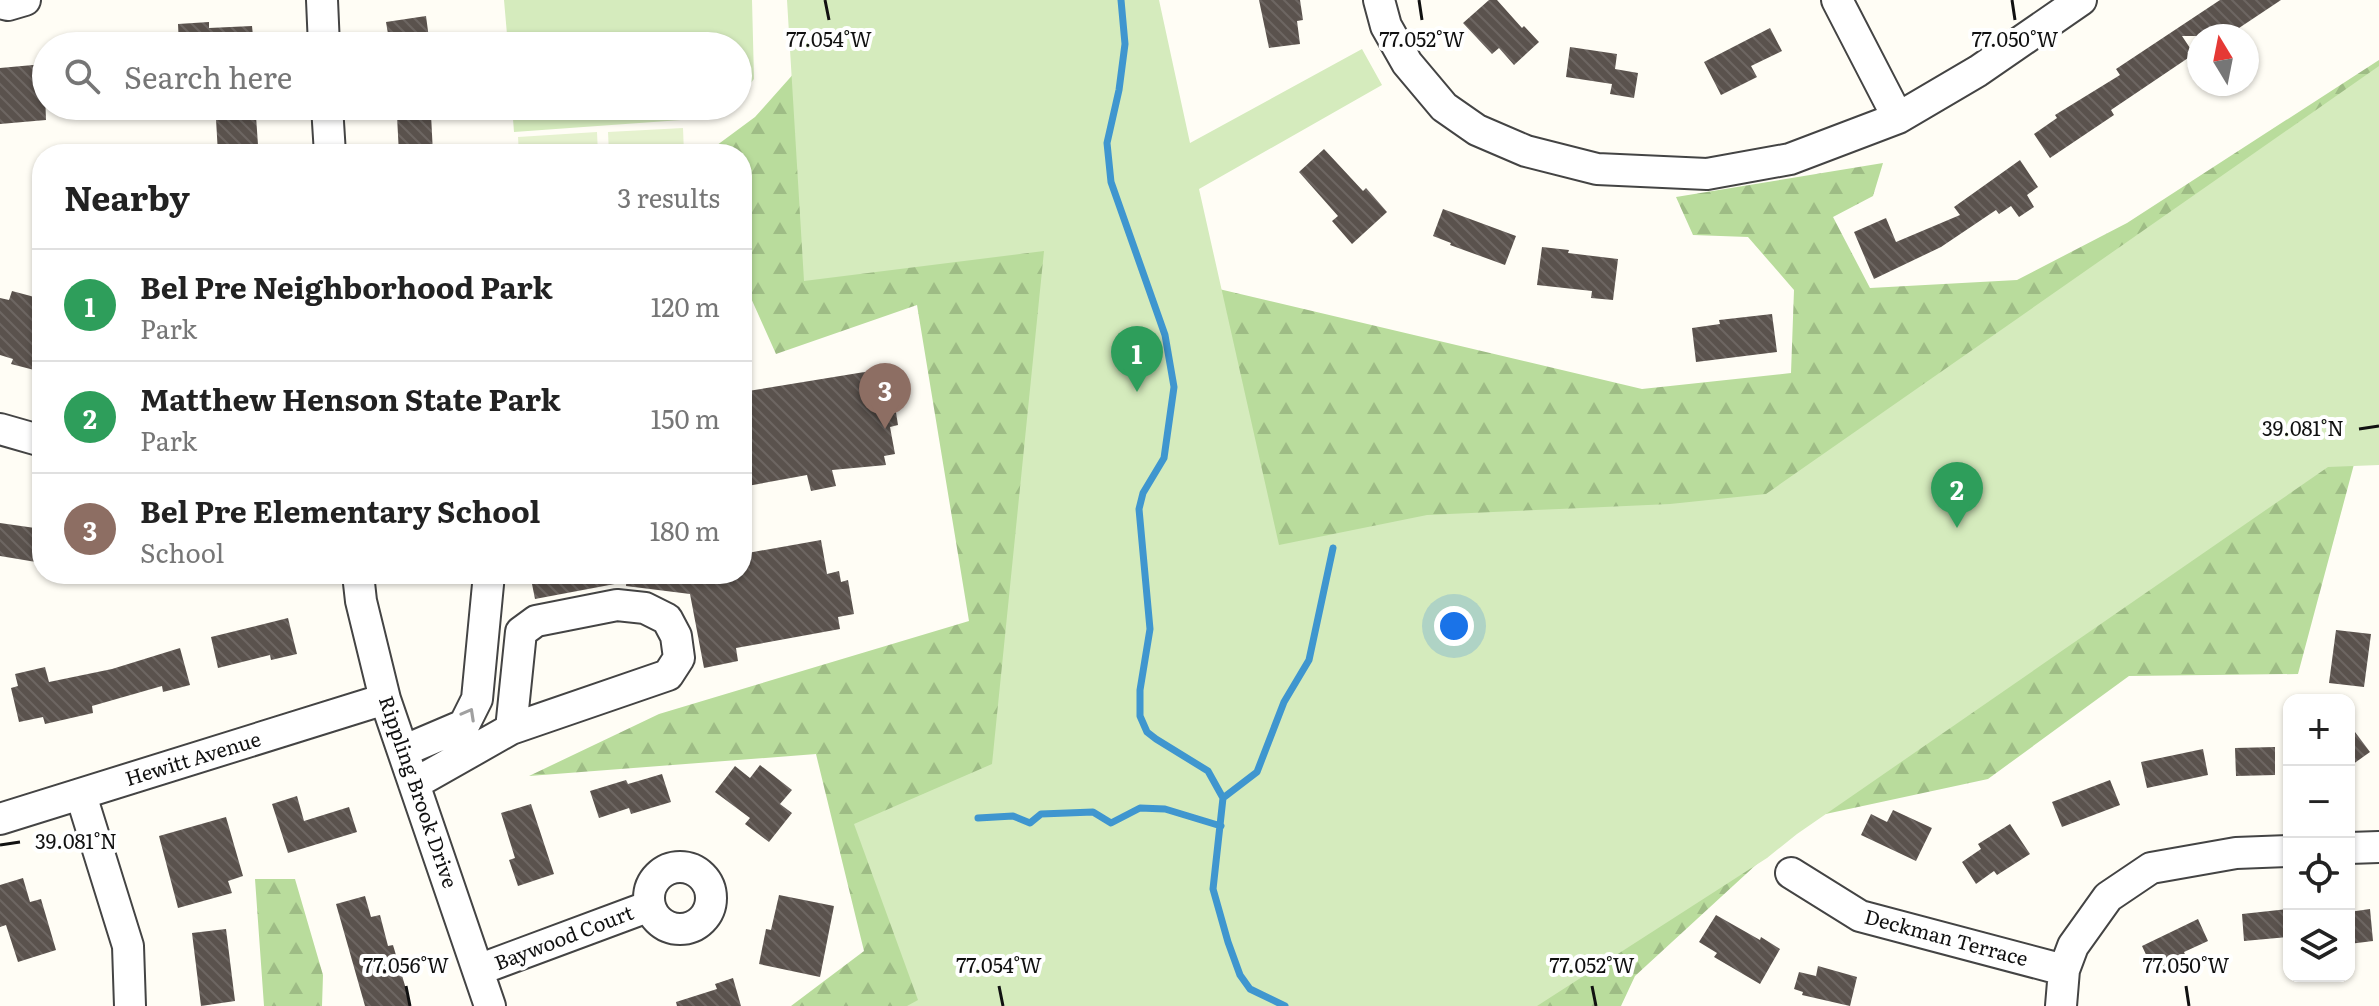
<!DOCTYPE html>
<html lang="en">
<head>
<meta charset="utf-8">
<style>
	:root { --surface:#fff; --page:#f2f2f2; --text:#222; --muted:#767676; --line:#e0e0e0; --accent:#c4262e }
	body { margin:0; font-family:Literata,serif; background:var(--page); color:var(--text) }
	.controls { position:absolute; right:24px; bottom:24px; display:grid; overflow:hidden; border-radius:16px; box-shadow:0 2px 6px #0004 }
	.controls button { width:72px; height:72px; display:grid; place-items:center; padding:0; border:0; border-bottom:2px solid var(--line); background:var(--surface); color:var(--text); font:40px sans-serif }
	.compass { position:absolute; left:2187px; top:24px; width:72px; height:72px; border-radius:50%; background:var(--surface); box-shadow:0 2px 6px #0004; rotate:350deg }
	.you { position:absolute; left:1454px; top:626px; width:28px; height:28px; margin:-20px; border:6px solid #fff; border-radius:50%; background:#1a73e8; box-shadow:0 0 0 12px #1a73e833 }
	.badge { display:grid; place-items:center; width:52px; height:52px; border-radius:50%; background:var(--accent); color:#fff; font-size:26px; font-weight:700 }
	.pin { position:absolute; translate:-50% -66px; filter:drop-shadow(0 2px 4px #0008) }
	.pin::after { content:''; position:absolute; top:42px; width:28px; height:24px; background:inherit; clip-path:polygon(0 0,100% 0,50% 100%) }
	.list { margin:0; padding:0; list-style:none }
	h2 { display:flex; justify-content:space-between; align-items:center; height:104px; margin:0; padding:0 32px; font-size:34px }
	h2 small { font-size:26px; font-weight:400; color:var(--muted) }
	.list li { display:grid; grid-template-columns:52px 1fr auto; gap:24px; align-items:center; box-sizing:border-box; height:112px; padding:0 32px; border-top:2px solid var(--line) }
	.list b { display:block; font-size:30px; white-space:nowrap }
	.list p { margin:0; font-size:26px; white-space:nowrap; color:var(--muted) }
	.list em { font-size:26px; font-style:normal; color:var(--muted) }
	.icon { flex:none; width:44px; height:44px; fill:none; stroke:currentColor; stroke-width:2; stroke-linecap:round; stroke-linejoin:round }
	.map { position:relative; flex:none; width:2379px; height:1006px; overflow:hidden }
	.search { position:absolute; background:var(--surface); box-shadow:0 2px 6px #0004; left:32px; top:32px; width:720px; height:88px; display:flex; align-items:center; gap:20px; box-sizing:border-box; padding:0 28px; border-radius:44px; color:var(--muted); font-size:30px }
	.panel { position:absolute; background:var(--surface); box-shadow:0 2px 6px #0004; left:32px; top:144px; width:720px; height:440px; border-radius:32px }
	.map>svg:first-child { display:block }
</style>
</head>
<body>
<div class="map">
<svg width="2379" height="1006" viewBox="0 0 2379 1006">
	<defs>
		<pattern id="forest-firs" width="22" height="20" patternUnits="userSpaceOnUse" patternTransform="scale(2)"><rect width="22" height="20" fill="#b9dc9c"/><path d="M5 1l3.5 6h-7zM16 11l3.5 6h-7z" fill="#9ebc85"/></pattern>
		<pattern id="building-back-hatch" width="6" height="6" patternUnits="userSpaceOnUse" patternTransform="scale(2)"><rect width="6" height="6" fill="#5a524d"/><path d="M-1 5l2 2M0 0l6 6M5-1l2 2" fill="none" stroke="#6d6662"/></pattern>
	</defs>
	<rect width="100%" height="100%" fill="#fffdf5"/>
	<path fill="url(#forest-firs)" d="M2379,60V453H2357L2298,674L2129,676L1988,779L1807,818L1635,976L1621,1006H791L864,951L816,754L529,776L659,714L969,621L917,305L776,354L742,278V154H705L755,117L796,71L1185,281L1642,389L1791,373L1794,290L1748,237L1693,235L1676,197L1883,163L1873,196L1833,217L1870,288L2017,280L2127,223Z
		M255,879H295L323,975L322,1006H264Z"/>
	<path fill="#d5ebbd" d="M504,0H752L754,79L738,99V46H508Z
		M787,0H1159L1190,143L1362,49L1382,85L1199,189L1279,545L1427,515L1670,504L1766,494L2379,66V465L2328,467L1797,834L1767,858L1537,1006H907L918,1000L854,824L992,764L1044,251L804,281Z
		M512,106H732L723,117L514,132Z"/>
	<path fill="#e6f2cf" d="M683,128L684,154H609L608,132Z
		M597,132L598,154H519L518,137Z"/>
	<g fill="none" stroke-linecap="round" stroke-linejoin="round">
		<path stroke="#3f96cf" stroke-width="7" d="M1121,0L1125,44L1119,90L1107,143L1111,182L1165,335L1174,387L1164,458L1143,493L1139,509L1150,629L1140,690V716L1147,732L1156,739L1208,771L1223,798L1213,889L1228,942L1240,975L1250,989L1285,1006
			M1223,798L1257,772L1284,702L1309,660L1333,548
			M978,818L1013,816L1030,823L1041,814L1093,812L1111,823L1140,808L1165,809L1221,826"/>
	</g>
	<path fill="url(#building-back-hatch)" d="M1259,0H1300L1303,20L1297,21L1300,44L1269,48Z
		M1489,0H1497L1522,28L1524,26L1539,42L1514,65L1499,48L1492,54L1463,23Z
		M2220,0H2281L2227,36H2182L2194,54L2111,110L2114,115L2050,158L2034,134L2057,118L2055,115L2120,75L2116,69Z
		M426,16L430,46H390L386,22Z
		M209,22V28L252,26L254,46H179L178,24Z
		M1770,28L1782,51L1751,66L1757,77L1721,95L1704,62Z
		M1570,47L1617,54L1615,69L1638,73L1634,98L1610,94L1612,84L1566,77Z
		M44,64L46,120L0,124V68Z
		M431,114L433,154H399L397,116Z
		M256,116L258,145H248L249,154H218L216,119Z
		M1324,149L1363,191L1366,188L1387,212L1352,244L1332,221L1338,216L1299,172Z
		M2020,160L2038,187L2027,195L2034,207L2019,217L2011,206L1999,214L1996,210L1941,247L1874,279L1854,232L1886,218L1896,242L1960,215L1954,207Z
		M1443,209L1516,236L1505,265L1450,245L1451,243L1433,236Z
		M1542,247L1569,250L1568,253L1618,259L1613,300L1591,298L1592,291L1537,285Z
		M12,291L42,299V372L11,364L13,359L0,355V298L9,300Z
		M1772,314L1777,352L1696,362L1692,328L1720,324L1719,320Z
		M889,368L898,425L890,427L895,454L884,456L886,465L832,470L836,486L811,491L807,475L742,487V392Z
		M0,523L42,529V563L0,556Z
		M821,540L827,574L839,571L841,582L848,580L854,614L838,617L840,629L736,648L738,661L704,668L690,594L626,586L627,574H742V554Z
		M530,574H619L620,583L535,599Z
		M288,618L297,654L271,660L270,655L218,668L211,637Z
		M2336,630L2371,634L2364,687L2329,683Z
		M180,648L190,685L163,692L162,686L92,706L93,713L45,724L43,717L19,722L11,688L18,686L15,674L45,667L49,682L112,669Z
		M2349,724L2370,752L2349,767Z
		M2275,747V775L2236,776L2235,748Z
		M2203,749L2208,775L2147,788L2141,762Z
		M760,765L792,790L780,804L792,813L769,842L745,824L750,818L715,792L735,766L750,778Z
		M662,774L671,802L631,814L629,808L599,818L590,791L626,780L628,784Z
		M2110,780L2120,805L2062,827L2052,802Z
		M297,796L304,821L349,807L357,832L288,853L272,804Z
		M531,804L554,874L518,886L509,860L515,858L501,813Z
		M1893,810L1932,828L1916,861L1861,835L1871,814L1887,822Z
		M226,817L243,876L228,881L232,893L178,908L159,836Z
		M2010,824L2030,854L1997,875L1994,871L1976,884L1962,862L1981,849L1978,844Z
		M23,878L30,902L41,899L56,950L18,962L6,925L0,927V885Z
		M779,895L834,906L820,977L759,964L766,929L771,930Z
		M365,896L371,917L380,915L388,946L393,945L411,1006H365L336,904Z
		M2289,909V937L2244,941L2242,914Z
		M2370,909L2373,941L2349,944V912Z
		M1716,915L1760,940L1761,937L1780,949L1760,984L1714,957L1717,953L1699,942Z
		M2198,919L2208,941L2184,952L2187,959L2155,974L2142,946Z
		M226,929L235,1001L201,1006L192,933Z
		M1818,966L1857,977L1850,1006L1802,995L1803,992L1794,989L1799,972L1816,976Z
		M733,978L741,1006H677L676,1002L717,989L715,984Z"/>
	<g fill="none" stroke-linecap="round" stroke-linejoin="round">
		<defs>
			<path id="minor" d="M322,0L324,46
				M1379,0L1386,26L1407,63L1444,107L1477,130L1526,151L1597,169L1707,174L1790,159L1898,118L1978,71L2081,0
				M1837,0L1898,118
				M0,3L8,5L25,0
				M327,106L330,154
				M0,429L42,441
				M358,574L361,601L385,699L490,1006
				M403,751L464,725L477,699L489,574
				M414,784L511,729L668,675L679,658L676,636L667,619L645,608L617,605L536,621L521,632L511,729
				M81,795L128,946L130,1006
				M0,819L385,699
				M2349,848L2379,847
				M649 898a31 31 0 1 1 62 0a31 31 0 1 1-62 0Z
				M1791,873L1860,916L2064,970
				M478,970L650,906
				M2061,1006L2064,970L2073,946L2108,897L2151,868L2236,853L2289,851"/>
		</defs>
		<use href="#minor" stroke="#444" stroke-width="34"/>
		<use href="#minor" stroke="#fff" stroke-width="30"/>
	</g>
	<defs><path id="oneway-chevron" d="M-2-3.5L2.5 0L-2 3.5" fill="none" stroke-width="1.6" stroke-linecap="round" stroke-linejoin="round" transform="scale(2)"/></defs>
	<use stroke="#a0a0a0" href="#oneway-chevron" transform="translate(469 714) rotate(-61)"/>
	<path fill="none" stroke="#111" stroke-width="3" d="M825,0L829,20M1419,0L1422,20M2012,0L2015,20M2359,429L2379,426M0,845L20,842M406,986L410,1006M999,986L1003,1006M1592,986L1596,1006M2186,986L2189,1006"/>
	<g text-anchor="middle" stroke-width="8" stroke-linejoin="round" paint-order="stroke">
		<g font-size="20" fill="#111" stroke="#fff">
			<text transform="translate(193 759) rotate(-17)" y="7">Hewitt Avenue</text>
			<text transform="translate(418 792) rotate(71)" y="7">Rippling Brook Drive</text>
			<text transform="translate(564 938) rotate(-21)" y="7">Baywood Court</text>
			<text transform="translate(1946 938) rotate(15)" y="7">Deckman Terrace</text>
		</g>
	</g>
	<g font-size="20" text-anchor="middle" fill="#111" stroke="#fff" stroke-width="8" stroke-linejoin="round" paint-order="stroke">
		<text x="829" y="47">77.054°W</text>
		<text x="1422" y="47">77.052°W</text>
		<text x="2015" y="47">77.050°W</text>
		<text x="2303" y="436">39.081°N</text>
		<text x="76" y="849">39.081°N</text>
		<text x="406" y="973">77.056°W</text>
		<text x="999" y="973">77.054°W</text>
		<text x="1592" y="973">77.052°W</text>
		<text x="2186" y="973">77.050°W</text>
	</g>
</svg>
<div class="controls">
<button>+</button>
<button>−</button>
<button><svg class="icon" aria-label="locate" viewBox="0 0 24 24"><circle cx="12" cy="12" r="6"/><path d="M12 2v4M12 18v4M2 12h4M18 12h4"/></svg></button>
<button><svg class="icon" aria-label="layers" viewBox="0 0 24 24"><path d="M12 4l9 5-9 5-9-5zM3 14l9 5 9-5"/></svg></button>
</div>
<svg class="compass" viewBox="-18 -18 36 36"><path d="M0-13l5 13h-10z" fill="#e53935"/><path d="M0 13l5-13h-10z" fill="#767676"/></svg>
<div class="you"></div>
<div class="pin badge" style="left:1137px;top:392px;background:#2e9e5b">1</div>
<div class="pin badge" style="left:1957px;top:528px;background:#2e9e5b">2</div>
<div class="pin badge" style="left:885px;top:429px;background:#8d6e63">3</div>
<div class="search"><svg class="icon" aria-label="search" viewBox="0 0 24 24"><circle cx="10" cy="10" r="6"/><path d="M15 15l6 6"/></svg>Search here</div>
<section class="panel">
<h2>Nearby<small>3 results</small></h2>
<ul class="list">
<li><span class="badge" style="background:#2e9e5b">1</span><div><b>Bel Pre Neighborhood Park</b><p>Park</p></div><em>120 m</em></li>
<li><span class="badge" style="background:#2e9e5b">2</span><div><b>Matthew Henson State Park</b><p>Park</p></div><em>150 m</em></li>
<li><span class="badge" style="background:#8d6e63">3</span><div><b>Bel Pre Elementary School</b><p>School</p></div><em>180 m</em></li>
</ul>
</section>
</div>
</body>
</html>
